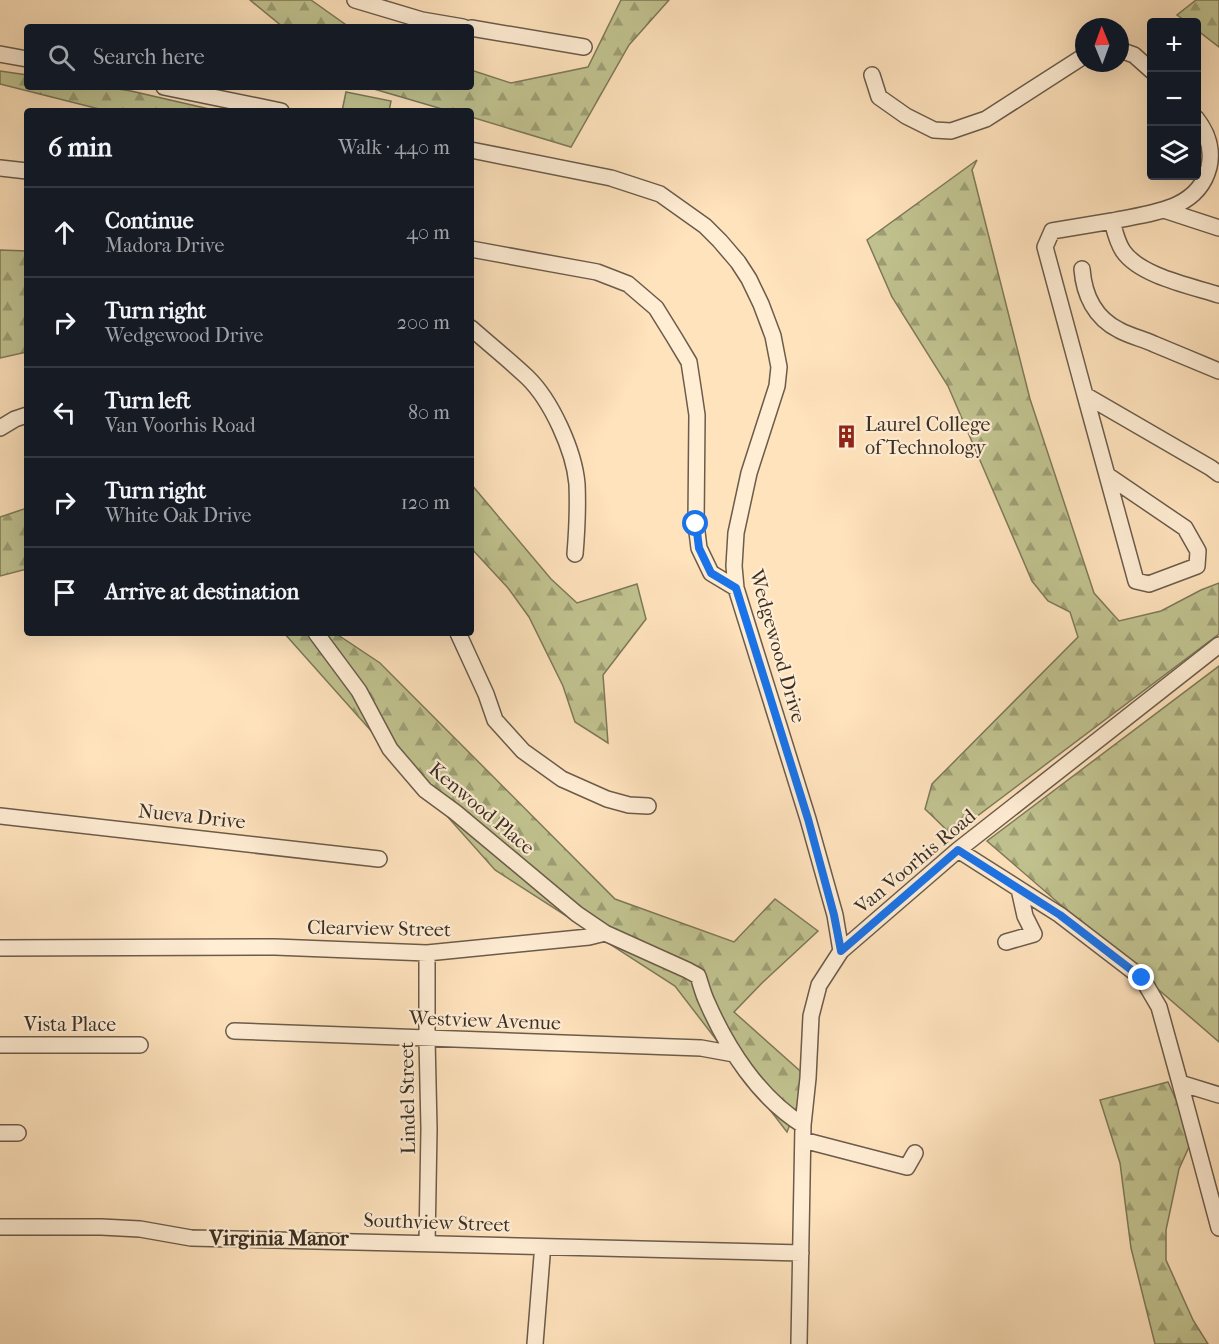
<!DOCTYPE html>
<html lang="en">
<head>
<meta charset="utf-8">
<style>
	:root { --surface:#171b24; --page:#20242c; --text:#f1f3f6; --muted:#9ea1a6; --line:#363941 }
	body { margin:0; font-family:"IM FELL French Canon",serif; background:var(--page); color:var(--text) }
	.controls { position:absolute; right:18px; top:18px; display:grid; overflow:hidden; border-radius:6px; box-shadow:0 6px 24px #0002 }
	.controls button { width:54px; height:54px; display:grid; place-items:center; padding:0; border:0; border-bottom:2px solid var(--line); background:var(--surface); color:var(--text); font:30px sans-serif }
	.compass { position:absolute; left:1075px; top:18px; width:54px; height:54px; border-radius:50%; background:var(--surface); box-shadow:0 6px 24px #0002; rotate:359deg }
	.stop { position:absolute; width:18px; height:18px; margin:-14px; border:4px solid #1a73e8; border-radius:50%; background:#fff }
	.stop.end { background:#1a73e8; border-color:#fff; box-shadow:0 2px 6px #0008 }
	.list { margin:0; padding:0; list-style:none }
	h2 { display:flex; justify-content:space-between; align-items:center; height:78px; margin:0; padding:0 24px; font-size:26px }
	h2 small { font-size:20px; font-weight:400; color:var(--muted) }
	.list li { display:grid; grid-template-columns:39px 1fr auto; gap:18px; align-items:center; box-sizing:border-box; height:90px; padding:0 24px; border-top:2px solid var(--line) }
	.list b { display:block; font-size:22px; white-space:nowrap }
	.list p { margin:0; font-size:20px; white-space:nowrap; color:var(--muted) }
	.list em { font-size:20px; font-style:normal; color:var(--muted) }
	.icon { flex:none; width:33px; height:33px; fill:none; stroke:currentColor; stroke-width:2; stroke-linecap:round; stroke-linejoin:round }
	.map { position:relative; flex:none; width:1219px; height:1344px; overflow:hidden }
	.search { position:absolute; background:var(--surface); box-shadow:0 6px 24px #0002; left:24px; top:24px; width:450px; height:66px; display:flex; align-items:center; gap:15px; box-sizing:border-box; padding:0 21px; border-radius:6px; color:var(--muted); font-size:22px }
	.panel { position:absolute; background:var(--surface); box-shadow:0 6px 24px #0002; left:24px; top:108px; width:450px; height:528px; border-radius:6px }
	.map>svg:first-child { display:block }
</style>
</head>
<body>
<div class="map">
<svg width="1219" height="1344" viewBox="0 0 1219 1344">
	<defs>
		<pattern id="forest-firs" width="22" height="20" patternUnits="userSpaceOnUse" patternTransform="scale(1.5)"><rect width="22" height="20" fill="#c1c390"/><path d="M5 1l3.5 6h-7zM16 11l3.5 6h-7z" fill="#9e9f75"/></pattern>
	</defs>
	<rect width="100%" height="100%" fill="#ffe3bd"/>
	<filter id="stains"><feTurbulence type="fractalNoise" baseFrequency=".00333" numOctaves="4"/><feColorMatrix values="0 0 0 0 .2 0 0 0 0 .09 0 0 0 0 .02 0 0 0 .5 -.17"/></filter>
	<radialGradient id="worn" r=".72"><stop offset=".6" stop-color="#630" stop-opacity="0"/><stop offset="1" stop-color="#630" stop-opacity=".3"/></radialGradient>
	<path fill="url(#forest-firs)" stroke="#7e795a" stroke-width="1.5" d="M250,0H311L349,27H283Z
		M621,0H669L629,45L571,147L471,117V111H449L367,87H471V70L511,83L588,67Z
		M1196,0H1219V47L1197,30L1196,22H1187L1177,15Z
		M0,71L27,75V87H105L131,91L218,111H107L0,84Z
		M977,160L972,170L1030,399L1094,593L1119,621L1161,611L1201,590L1219,583V634L952,835L925,809L932,784L1078,637L1070,612L1048,601L1032,581L948,386L892,297L867,240Z
		M0,250L27,251V352L0,358Z
		M471,484L551,579L577,603L637,584L646,619L603,675L608,743L575,722L563,686L529,617L508,588L471,548Z
		M27,508V569L0,576V517Z
		M284,633H335L380,663L615,899L734,942L775,899L818,931L762,983L734,1012L808,1078L787,1132L675,986L495,870Z
		M1219,666V1042L987,841Z
		M1168,1082L1193,1138L1179,1169L1166,1230V1260L1193,1320L1208,1344H1155L1131,1248L1120,1163L1100,1100Z"/>
	<path fill="#c1c390" stroke="#7e795a" stroke-width="1.5" d="M346,92L391,101L389,111H342Z"/>
	<g fill="none" stroke-linecap="round" stroke-linejoin="round">
		<defs>
			<path id="minor" d="M355,0L422,20L463,27
				M471,28L584,47
				M1120,50L1134,55L1152,71
				M0,54L27,59
				M872,75L879,97L906,116L934,130L951,131L986,119L1084,56
				M164,87L281,111
				M471,150L611,178L660,194L705,226L720,241L738,262L749,279L761,304L773,336L779,367L777,386L749,473L736,533L734,566L736,588L808,819L835,915L841,951
				M0,168L27,171
				M1164,210L1219,228
				M1112,221C1149,213 1198,211 1209,167C1213,149 1207,132 1196,118
				M471,249L597,272L628,284L656,308L674,337L689,362L693,388L697,415L696,524L699,548L711,573L736,588
				M1082,269C1084,295 1095,318 1119,330C1130,336 1143,339 1154,344C1176,353 1197,362 1219,371
				M1219,295C1191,286 1140,276 1123,251C1117,242 1115,232 1112,221L1052,231L1045,247L1085,395L1211,468L1219,474
				M471,328C489,344 509,360 527,377C551,400 574,450 577,484C578,507 577,530 575,554
				M1085,395L1136,581L1149,584L1197,566L1198,551L1185,528L1107,475
				M0,428L15,419L27,415
				M316,633L359,691L390,749L425,790L455,812L577,914L605,933L687,970L698,976C701,985 703,994 707,1002C727,1048 759,1098 803,1125
				M458,633L486,694L495,720L523,751L562,779L607,799L629,805L648,806
				M0,816L379,859
				M958,850L1060,915L1142,978L1159,1007L1180,1083
				M1006,942L1034,934L1025,916L1019,889
				M0,948L275,947L427,953L589,937L605,933
				M427,953V1039L429,1129L427,1243
				M234,1031L701,1048L734,1054
				M0,1045H140
				M1219,1095L1180,1083L1219,1228
				M0,1133H18
				M803,1140L907,1167L915,1153
				M0,1227H101L140,1229L191,1238L801,1253
				M535,1344L542,1256
				M799,1344L803,1125L808,1078L811,1016L819,985L841,951L958,850L1219,645"/>
		</defs>
		<use href="#minor" stroke="#6b5c4b" stroke-width="18"/>
		<use href="#minor" stroke="#ffedd4" stroke-width="15"/>
	</g>
	<g fill="none" stroke-linecap="round" stroke-linejoin="round">
		<path stroke="#1a73e8" stroke-width="8" d="M696,524L699,548L711,573L736,588L808,819L834,915L841,951L958,850L1060,915L1142,978"/>
	</g>
	<defs>
		<symbol id="building-bare" viewBox="-9 -9 18 18"><path d="M-4-6H4V6H1V3H-1V6H-4ZM-2.5-4.3h1.7v1.8h-1.7ZM.8-4.3h1.7v1.8H.8ZM-2.5-1h1.7V.8h-1.7ZM.8-1h1.7V.8H.8Z" fill="#8f2418" stroke="#ffedd4" stroke-width="2.5" paint-order="stroke"/></symbol>
	</defs>
	<g fill-rule="evenodd">
		<use href="#building-bare" x="830" y="420" width="33" height="33"/>
	</g>
	<g text-anchor="middle" stroke-width="4.5" stroke-linejoin="round" paint-order="stroke">
		<g font-size="20" fill="#3a2f25" stroke="#ffedd4" text-anchor="start">
			<text x="865" y="431">Laurel College<tspan x="865" dy="23">of Technology</tspan></text>
		</g>
		<g font-size="20" fill="#3a2f25" stroke="#ffedd4">
			<text transform="translate(778 646) rotate(74)" y="7">Wedgewood Drive</text>
			<text transform="translate(482 808) rotate(40)" y="7">Kenwood Place</text>
			<text transform="translate(192 816) rotate(6)" y="7">Nueva Drive</text>
			<text transform="translate(915 861) rotate(-40)" y="7">Van Voorhis Road</text>
			<text transform="translate(379 928) rotate(1)" y="7">Clearview Street</text>
			<text transform="translate(485 1020) rotate(2)" y="7">Westview Avenue</text>
			<text x="70" y="1031">Vista Place</text>
			<text transform="translate(407 1098) rotate(-91)" y="7">Lindel Street</text>
			<text transform="translate(437 1222) rotate(2)" y="7">Southview Street</text>
		</g>
		<g font-size="21" font-weight="bold" fill="#3a2f25" stroke="#ffedd4">
			<text x="279" y="1245">Virginia Manor</text>
		</g>
	</g>
	<rect width="100%" height="100%" filter="url(#stains)"/>
	<rect width="100%" height="100%" fill="url(#worn)"/>
</svg>
<div class="controls">
<button>+</button>
<button>−</button>
<button><svg class="icon" aria-label="layers" viewBox="0 0 24 24"><path d="M12 4l9 5-9 5-9-5zM3 14l9 5 9-5"/></svg></button>
</div>
<svg class="compass" viewBox="-18 -18 36 36"><path d="M0-13l5 13h-10z" fill="#e53935"/><path d="M0 13l5-13h-10z" fill="#9ea1a6"/></svg>
<div class="stop" style="left:696px;top:524px"></div>
<div class="stop end" style="left:1142px;top:978px"></div>
<div class="search"><svg class="icon" aria-label="search" viewBox="0 0 24 24"><circle cx="10" cy="10" r="6"/><path d="M15 15l6 6"/></svg>Search here</div>
<section class="panel">
<h2>6 min<small>Walk · 440 m</small></h2>
<ul class="list">
<li><svg class="icon" aria-label="ahead" viewBox="0 0 24 24"><path d="M12 20V5M6 11l6-6 6 6"/></svg><div><b>Continue</b><p>Madora Drive</p></div><em>40 m</em></li>
<li><svg class="icon" aria-label="right" viewBox="0 0 24 24"><path d="M7 20v-9h11M14 6l5 5-5 5"/></svg><div><b>Turn right</b><p>Wedgewood Drive</p></div><em>200 m</em></li>
<li><svg class="icon" aria-label="left" viewBox="0 0 24 24"><path d="M17 20v-9H6M10 6l-5 5 5 5"/></svg><div><b>Turn left</b><p>Van Voorhis Road</p></div><em>80 m</em></li>
<li><svg class="icon" aria-label="right" viewBox="0 0 24 24"><path d="M7 20v-9h11M14 6l5 5-5 5"/></svg><div><b>Turn right</b><p>White Oak Drive</p></div><em>120 m</em></li>
<li><svg class="icon" aria-label="arrive" viewBox="0 0 24 24"><path d="M6 21V4h12l-3 4 3 4H6"/></svg><div><b>Arrive at destination</b></div></li>
</ul>
</section>
</div>
</body>
</html>
